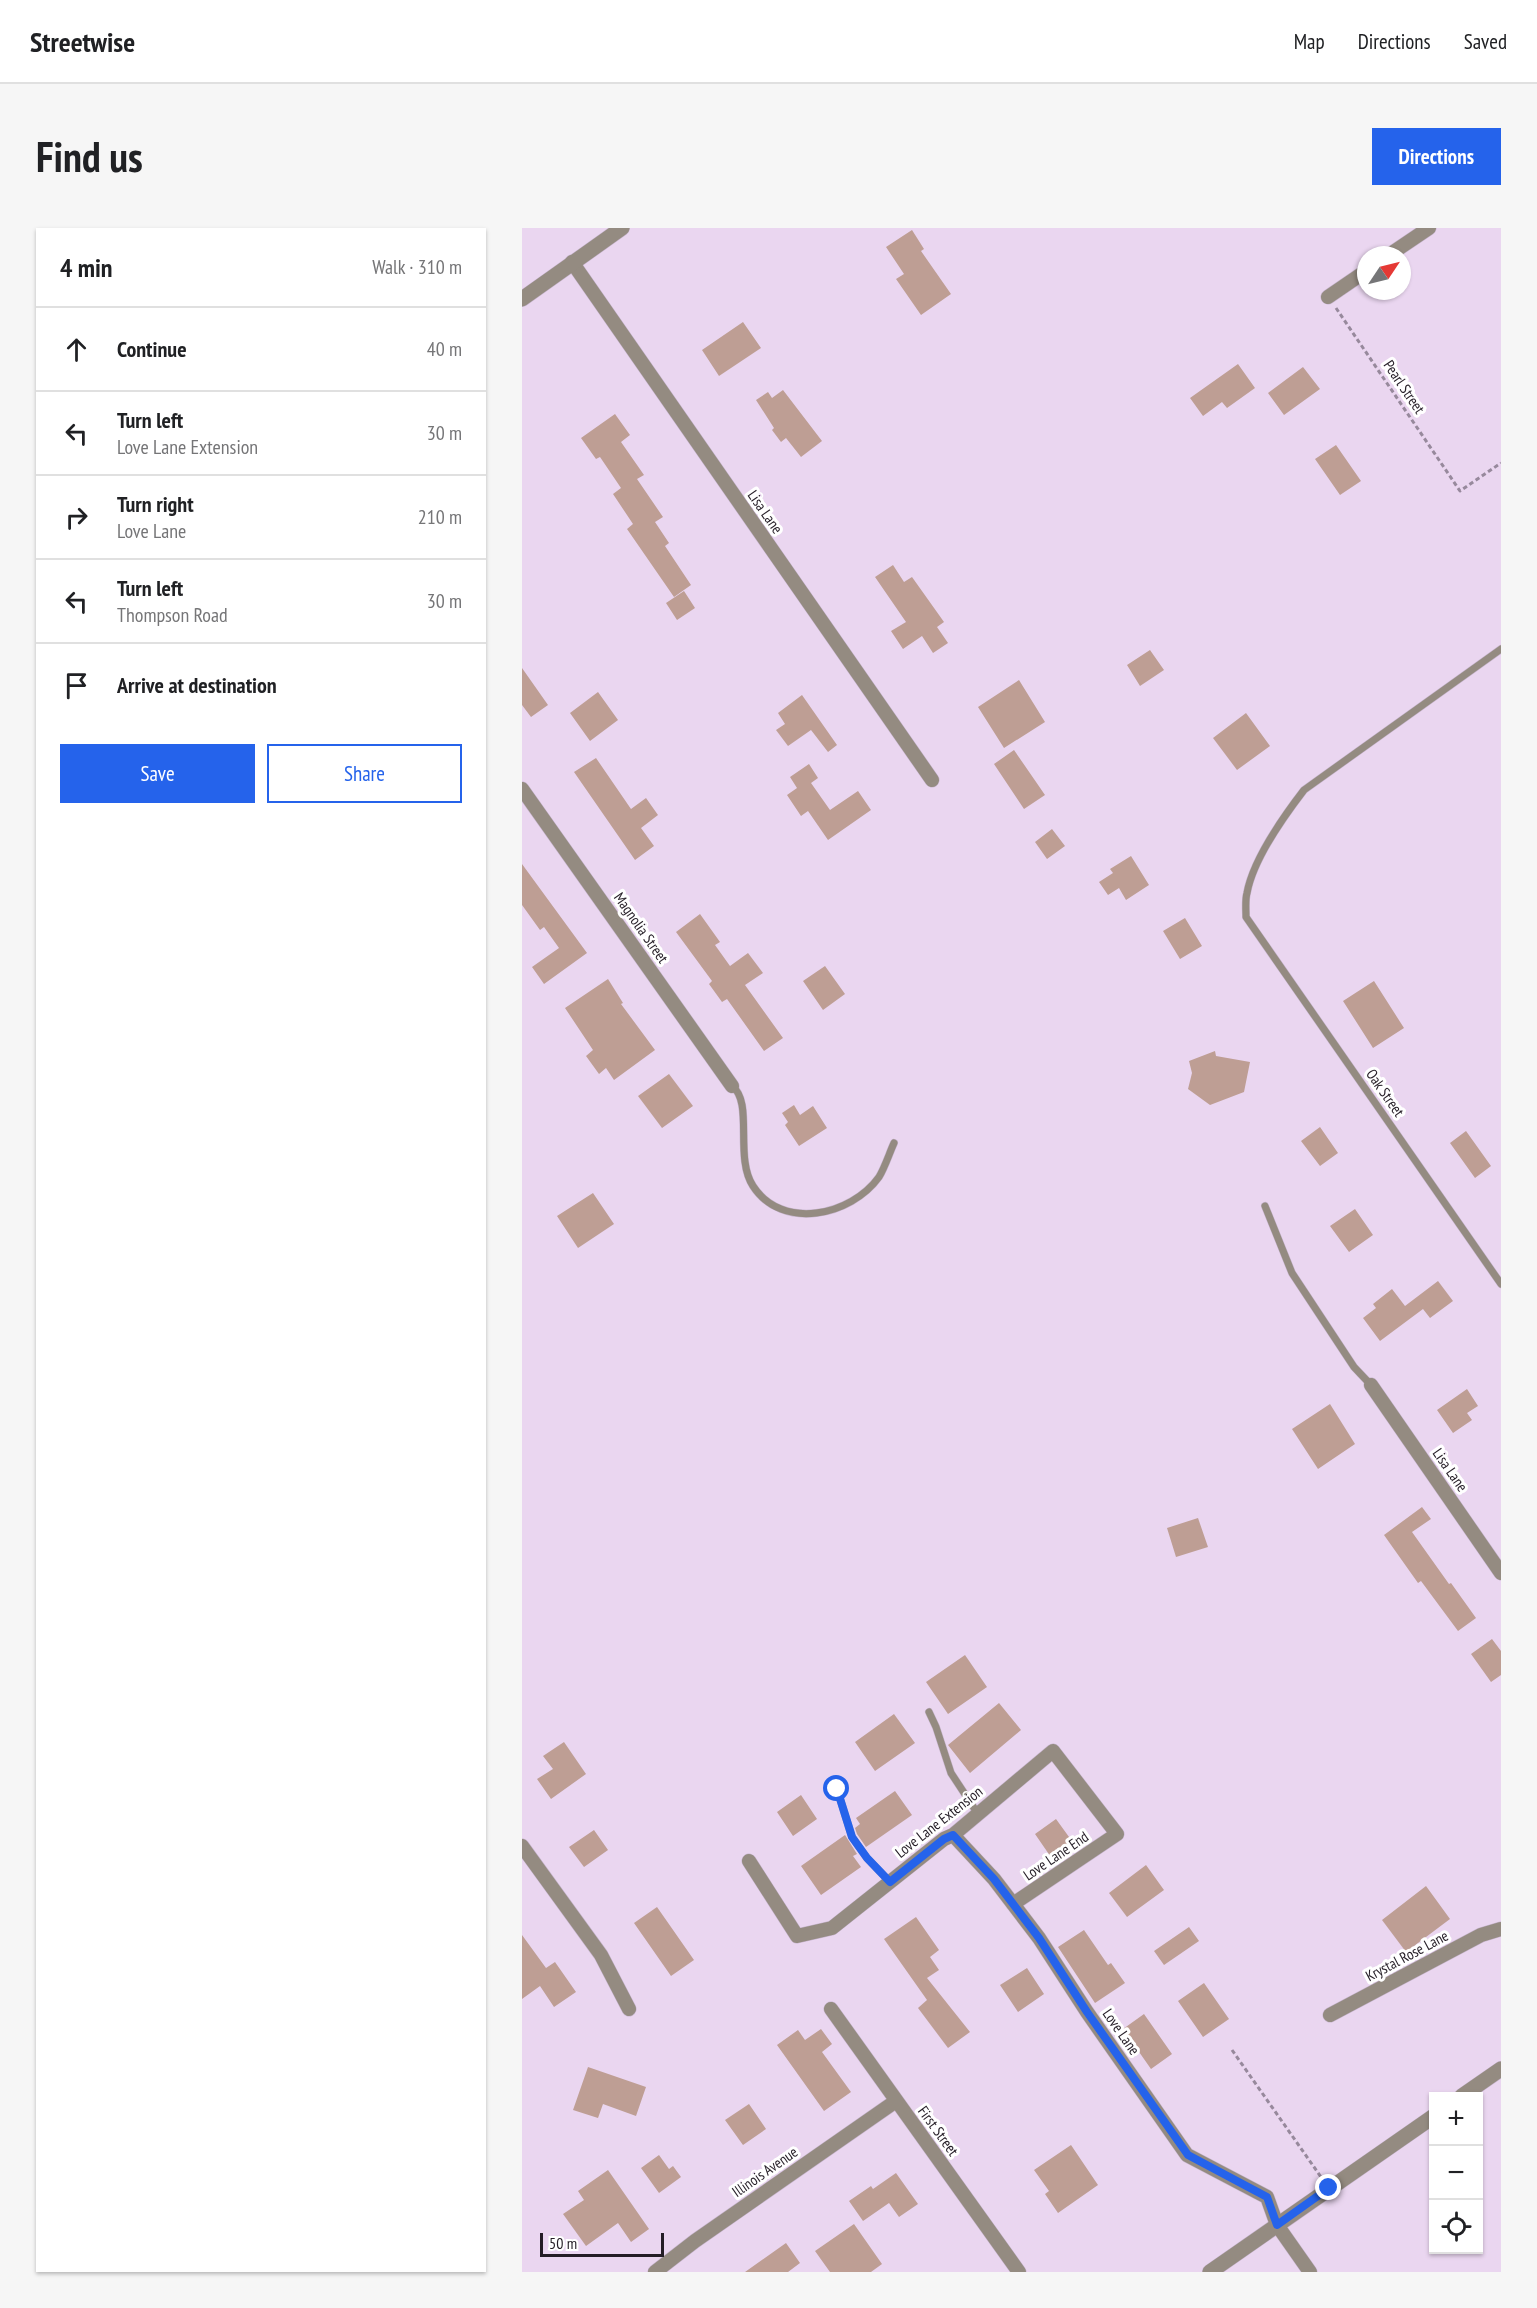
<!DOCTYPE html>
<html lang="en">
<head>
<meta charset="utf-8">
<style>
	:root { --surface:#fff; --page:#f6f6f6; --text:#202124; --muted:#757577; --line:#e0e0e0; --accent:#2563eb }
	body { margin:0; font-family:"PT Sans Narrow",sans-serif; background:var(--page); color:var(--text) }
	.controls { position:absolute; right:18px; bottom:18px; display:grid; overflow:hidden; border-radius:0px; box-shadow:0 2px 4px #0004 }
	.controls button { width:54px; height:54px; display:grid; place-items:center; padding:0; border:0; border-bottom:2px solid var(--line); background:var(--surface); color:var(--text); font:30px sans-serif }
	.compass { position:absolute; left:835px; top:18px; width:54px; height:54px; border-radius:50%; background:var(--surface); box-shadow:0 2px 4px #0004; rotate:55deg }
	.scale { position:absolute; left:18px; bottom:15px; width:124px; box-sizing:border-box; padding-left:6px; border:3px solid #241d26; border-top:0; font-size:16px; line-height:21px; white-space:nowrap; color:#241d26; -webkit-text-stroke:4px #fff; paint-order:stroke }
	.stop { position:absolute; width:18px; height:18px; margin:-14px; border:4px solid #2563eb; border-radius:50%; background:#fff }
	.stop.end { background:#2563eb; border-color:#fff; box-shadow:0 2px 6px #0008 }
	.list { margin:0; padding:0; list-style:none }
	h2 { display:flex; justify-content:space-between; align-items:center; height:78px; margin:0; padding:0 24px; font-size:26px }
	h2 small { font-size:20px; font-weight:400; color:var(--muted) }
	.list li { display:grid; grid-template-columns:39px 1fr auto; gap:18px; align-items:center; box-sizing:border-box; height:84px; padding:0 24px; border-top:2px solid var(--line) }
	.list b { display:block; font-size:22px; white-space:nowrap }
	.list p { margin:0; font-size:20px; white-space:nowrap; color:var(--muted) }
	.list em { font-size:20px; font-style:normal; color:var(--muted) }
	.actions { display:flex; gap:12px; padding:18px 24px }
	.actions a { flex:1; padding:14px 0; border:2px solid var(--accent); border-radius:0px; text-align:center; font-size:21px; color:var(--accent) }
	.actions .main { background:var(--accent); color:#fff }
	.icon { flex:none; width:33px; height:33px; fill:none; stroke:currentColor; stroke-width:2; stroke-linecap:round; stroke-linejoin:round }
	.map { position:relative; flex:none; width:979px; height:2044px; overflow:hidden; border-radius:0px }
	header { display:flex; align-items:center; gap:36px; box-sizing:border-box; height:84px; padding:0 30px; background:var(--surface); border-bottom:2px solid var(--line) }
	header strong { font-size:28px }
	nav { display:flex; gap:33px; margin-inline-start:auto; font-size:21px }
	.intro { display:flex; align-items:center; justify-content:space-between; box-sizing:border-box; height:144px; padding:0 36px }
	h1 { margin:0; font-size:42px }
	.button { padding:15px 27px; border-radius:0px; background:var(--accent); color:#fff; font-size:21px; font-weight:700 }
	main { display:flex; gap:36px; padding:0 36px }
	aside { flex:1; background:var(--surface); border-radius:0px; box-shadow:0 2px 4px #0004 }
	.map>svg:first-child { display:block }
</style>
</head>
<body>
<header>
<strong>Streetwise</strong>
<nav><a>Map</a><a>Directions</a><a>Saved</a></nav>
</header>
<div class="intro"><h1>Find us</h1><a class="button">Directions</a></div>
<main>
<aside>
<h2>4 min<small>Walk · 310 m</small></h2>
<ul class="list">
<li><svg class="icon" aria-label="ahead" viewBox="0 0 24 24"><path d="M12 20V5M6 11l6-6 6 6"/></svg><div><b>Continue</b></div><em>40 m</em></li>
<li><svg class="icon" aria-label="left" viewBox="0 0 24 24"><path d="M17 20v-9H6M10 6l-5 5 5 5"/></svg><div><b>Turn left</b><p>Love Lane Extension</p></div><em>30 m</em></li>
<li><svg class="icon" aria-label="right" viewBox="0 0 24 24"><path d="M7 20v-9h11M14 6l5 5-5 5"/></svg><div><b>Turn right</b><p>Love Lane</p></div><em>210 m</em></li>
<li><svg class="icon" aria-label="left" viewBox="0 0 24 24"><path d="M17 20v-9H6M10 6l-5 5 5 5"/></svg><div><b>Turn left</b><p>Thompson Road</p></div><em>30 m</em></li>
<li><svg class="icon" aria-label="arrive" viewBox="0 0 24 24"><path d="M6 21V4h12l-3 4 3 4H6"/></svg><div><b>Arrive at destination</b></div></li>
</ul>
<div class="actions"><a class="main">Save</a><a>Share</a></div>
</aside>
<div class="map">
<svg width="979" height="2044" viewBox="0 0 979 2044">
	<rect width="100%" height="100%" fill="#ead6f0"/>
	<path fill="#be9e94" d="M390,2L402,21L399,23L429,66L399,87L374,51L382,46L364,19Z
		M221,94L239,120L197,148L180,122Z
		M716,136L733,160L705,180L700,174L681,188L668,170Z
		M781,139L798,161L762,187L746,165Z
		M261,162L300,213L279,229L264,210L259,214L250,202L252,200L234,172L246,164L250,170Z
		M93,186L108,207L99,214L122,247L115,251L141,289L133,294L147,315L143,318L169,357L152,369L105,301L111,296L91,266L99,260L78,229L74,231L59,210Z
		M814,217L839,253L818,267L793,231Z
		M371,337L382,354L390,349L422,394L415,399L426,415L411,425L400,408L381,421L369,403L384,394L353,349Z
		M162,363L173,380L155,392L144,375Z
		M628,422L642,442L618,458L605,437Z
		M0,440L26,477L9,489L0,477Z
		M497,452L523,494L482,520L456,479Z
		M76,464L96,492L68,513L48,485Z
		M280,467L315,517L306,524L289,502L266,518L254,502L263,496L256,485Z
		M724,485L748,518L715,542L691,510Z
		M492,522L523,567L502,581L472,536Z
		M74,530L109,581L124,570L136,587L119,600L132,618L113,632L52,544Z
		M287,536L296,550L289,555L308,582L336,563L349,582L306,612L286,583L279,588L265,567L275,560L268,549Z
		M530,601L543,618L525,631L513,614Z
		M609,628L627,657L604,672L597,660L586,667L577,654L591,645L588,641Z
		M0,636L65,725L22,756L10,739L37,720L22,699L18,702L0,677Z
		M178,686L198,714L193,717L208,738L226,725L241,745L223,757L261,810L242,823L205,771L200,774L187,756L190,753L154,704Z
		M663,690L680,718L658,731L641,703Z
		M303,738L323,766L301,782L281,753Z
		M86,751L101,775L99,776L133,822L92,852L84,840L77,846L64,828L71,822L43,780Z
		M852,753L882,800L851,820L821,773Z
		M693,823L694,828L728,834L722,864L688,877L666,861L670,845L667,833Z
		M147,846L171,878L140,900L116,868Z
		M272,877L278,887L291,878L305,900L277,918L263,897L266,894L260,885Z
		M798,899L816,925L798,938L779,913Z
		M944,903L969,938L953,950L928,915Z
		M71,965L92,996L56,1020L35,988Z
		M833,981L851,1007L827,1024L808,998Z
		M916,1053L931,1073L908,1090L901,1081L858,1113L841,1090L854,1080L851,1076L870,1061L883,1078Z
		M945,1161L956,1178L945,1185L950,1192L931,1205L915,1182Z
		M808,1176L833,1216L796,1241L770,1201Z
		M900,1279L909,1291L890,1304L927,1356L929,1355L954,1390L936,1403L899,1353L896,1355L862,1307Z
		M676,1290L686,1319L654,1329L645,1300Z
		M970,1411L979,1423V1447L969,1454L949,1426Z
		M443,1427L465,1459L426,1486L404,1454Z
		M477,1475L499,1502L448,1545L426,1517Z
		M372,1486L393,1515L353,1543L333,1514Z
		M42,1514L64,1546L29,1571L15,1551L31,1541L21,1528Z
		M373,1563L390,1587L344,1619L335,1606L333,1600L338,1596L334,1590Z
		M279,1567L295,1591L271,1608L255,1584Z
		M534,1591L555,1620L533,1635L513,1606Z
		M72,1602L86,1622L62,1639L47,1619Z
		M323,1607L335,1626L331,1628L339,1639L299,1667L279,1638Z
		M624,1637L642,1662L605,1689L587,1665Z
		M904,1658L928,1691L884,1724L860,1692Z
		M135,1679L172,1732L149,1748L112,1695Z
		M394,1689L417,1722L408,1729L417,1742L405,1750L448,1804L426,1820L396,1780L405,1772L362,1711Z
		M667,1699L677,1713L642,1737L632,1723Z
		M562,1702L586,1737L589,1735L603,1755L573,1775L536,1719Z
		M0,1707L24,1740L33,1734L54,1764L32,1779L18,1758L0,1771Z
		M505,1740L522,1766L496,1784L478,1757Z
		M682,1755L707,1791L681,1809L656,1773Z
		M622,1786L650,1826L629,1841L601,1801Z
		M299,1801L310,1816L300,1824L329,1864L302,1883L255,1817L276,1802L283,1812Z
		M66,1839L124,1859L114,1888L81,1876L76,1890L51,1882Z
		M227,1876L244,1901L221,1917L203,1892Z
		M549,1917L576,1957L536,1985L523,1966L527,1963L512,1942Z
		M137,1927L147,1941L151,1938L159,1949L137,1965L119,1940Z
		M86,1942L127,2001L109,2014L96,1995L64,2018L41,1986L62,1972L56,1963Z
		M374,1945L396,1976L377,1989L367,1975L341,1993L327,1973L349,1958L351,1961Z
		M332,1996L360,2036L349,2044H308L293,2023Z
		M264,2015L278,2035L266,2044H223Z"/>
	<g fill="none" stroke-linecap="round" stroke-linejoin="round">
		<defs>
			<path id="service" d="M979,421L782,562C762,588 731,632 725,665C723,672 724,681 724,689L979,1056
				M210,858C232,874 212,929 231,958C260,1003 329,988 357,949C363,939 367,926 372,915
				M743,978L770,1045L832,1139L849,1157
				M407,1484L414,1499L429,1545L456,1586
				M315,1561L330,1609L345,1630L368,1654"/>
			<path id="minor" d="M867,27L907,0
				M50,34L410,552
				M806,69L844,43
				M0,561L210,858
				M849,1157L979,1345
				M431,1607L472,1651L517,1710L565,1784L665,1927L745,1969L755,1997L788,2044
				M0,1618L79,1727L107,1781
				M227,1633L275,1708L310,1700L422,1611L431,1607L531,1523L595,1606L491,1676
				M309,1781L497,2044
				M808,1787L959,1707L979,1701
				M133,2044L173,2013L374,1873"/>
			<path id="tertiary" d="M0,71L100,0
				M940,1868L979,1841
				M688,2044L912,1888"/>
		</defs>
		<use href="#service" stroke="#c6b5cc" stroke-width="8"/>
		<use href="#minor" stroke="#c6b5cc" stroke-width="15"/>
		<use href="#tertiary" stroke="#c6b5cc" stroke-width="16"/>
		<path stroke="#97899c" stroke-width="3" stroke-dasharray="4.5 3" stroke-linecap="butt" d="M814,80L938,263L979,235
			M710,1822L799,1949"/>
		<use href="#service" stroke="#948b81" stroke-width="7"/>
		<use href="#minor" stroke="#948b81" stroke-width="14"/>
		<use href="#tertiary" stroke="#948b81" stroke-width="15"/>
	</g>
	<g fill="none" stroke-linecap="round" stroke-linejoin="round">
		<path stroke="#2563eb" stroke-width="8" d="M315,1561L330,1609L345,1630L368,1654L422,1611L431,1607L472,1651L517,1710L565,1784L666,1927L745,1969L755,1997L807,1960"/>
	</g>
	<g text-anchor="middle" stroke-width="6" stroke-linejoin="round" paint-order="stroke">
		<g font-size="15" fill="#241d26" stroke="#fff">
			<text transform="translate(882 159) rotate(56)" y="5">Pearl Street</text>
			<text transform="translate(243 284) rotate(55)" y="5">Lisa Lane</text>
			<text transform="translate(119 700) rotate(55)" y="5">Magnolia Street</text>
			<text transform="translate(863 865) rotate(55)" y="5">Oak Street</text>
			<text transform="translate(928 1242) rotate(55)" y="5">Lisa Lane</text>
			<text transform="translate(417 1594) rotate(-38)" y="5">Love Lane Extension</text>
			<text transform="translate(534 1628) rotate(-34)" y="5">Love Lane End</text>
			<text transform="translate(885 1728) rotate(-28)" y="5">Krystal Rose Lane</text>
			<text transform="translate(599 1804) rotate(55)" y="5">Love Lane</text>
			<text transform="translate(416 1903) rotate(54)" y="5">First Street</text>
			<text transform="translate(243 1944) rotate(-35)" y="5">Illinois Avenue</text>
		</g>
	</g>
</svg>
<div class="controls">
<button>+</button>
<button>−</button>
<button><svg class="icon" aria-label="locate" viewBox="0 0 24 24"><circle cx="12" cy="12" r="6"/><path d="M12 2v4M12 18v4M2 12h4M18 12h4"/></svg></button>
</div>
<svg class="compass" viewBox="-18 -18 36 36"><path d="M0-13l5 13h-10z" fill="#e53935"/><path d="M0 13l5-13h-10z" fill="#757577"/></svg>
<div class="scale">50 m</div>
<div class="stop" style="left:315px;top:1561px"></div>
<div class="stop end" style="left:807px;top:1960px"></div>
</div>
</main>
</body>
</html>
